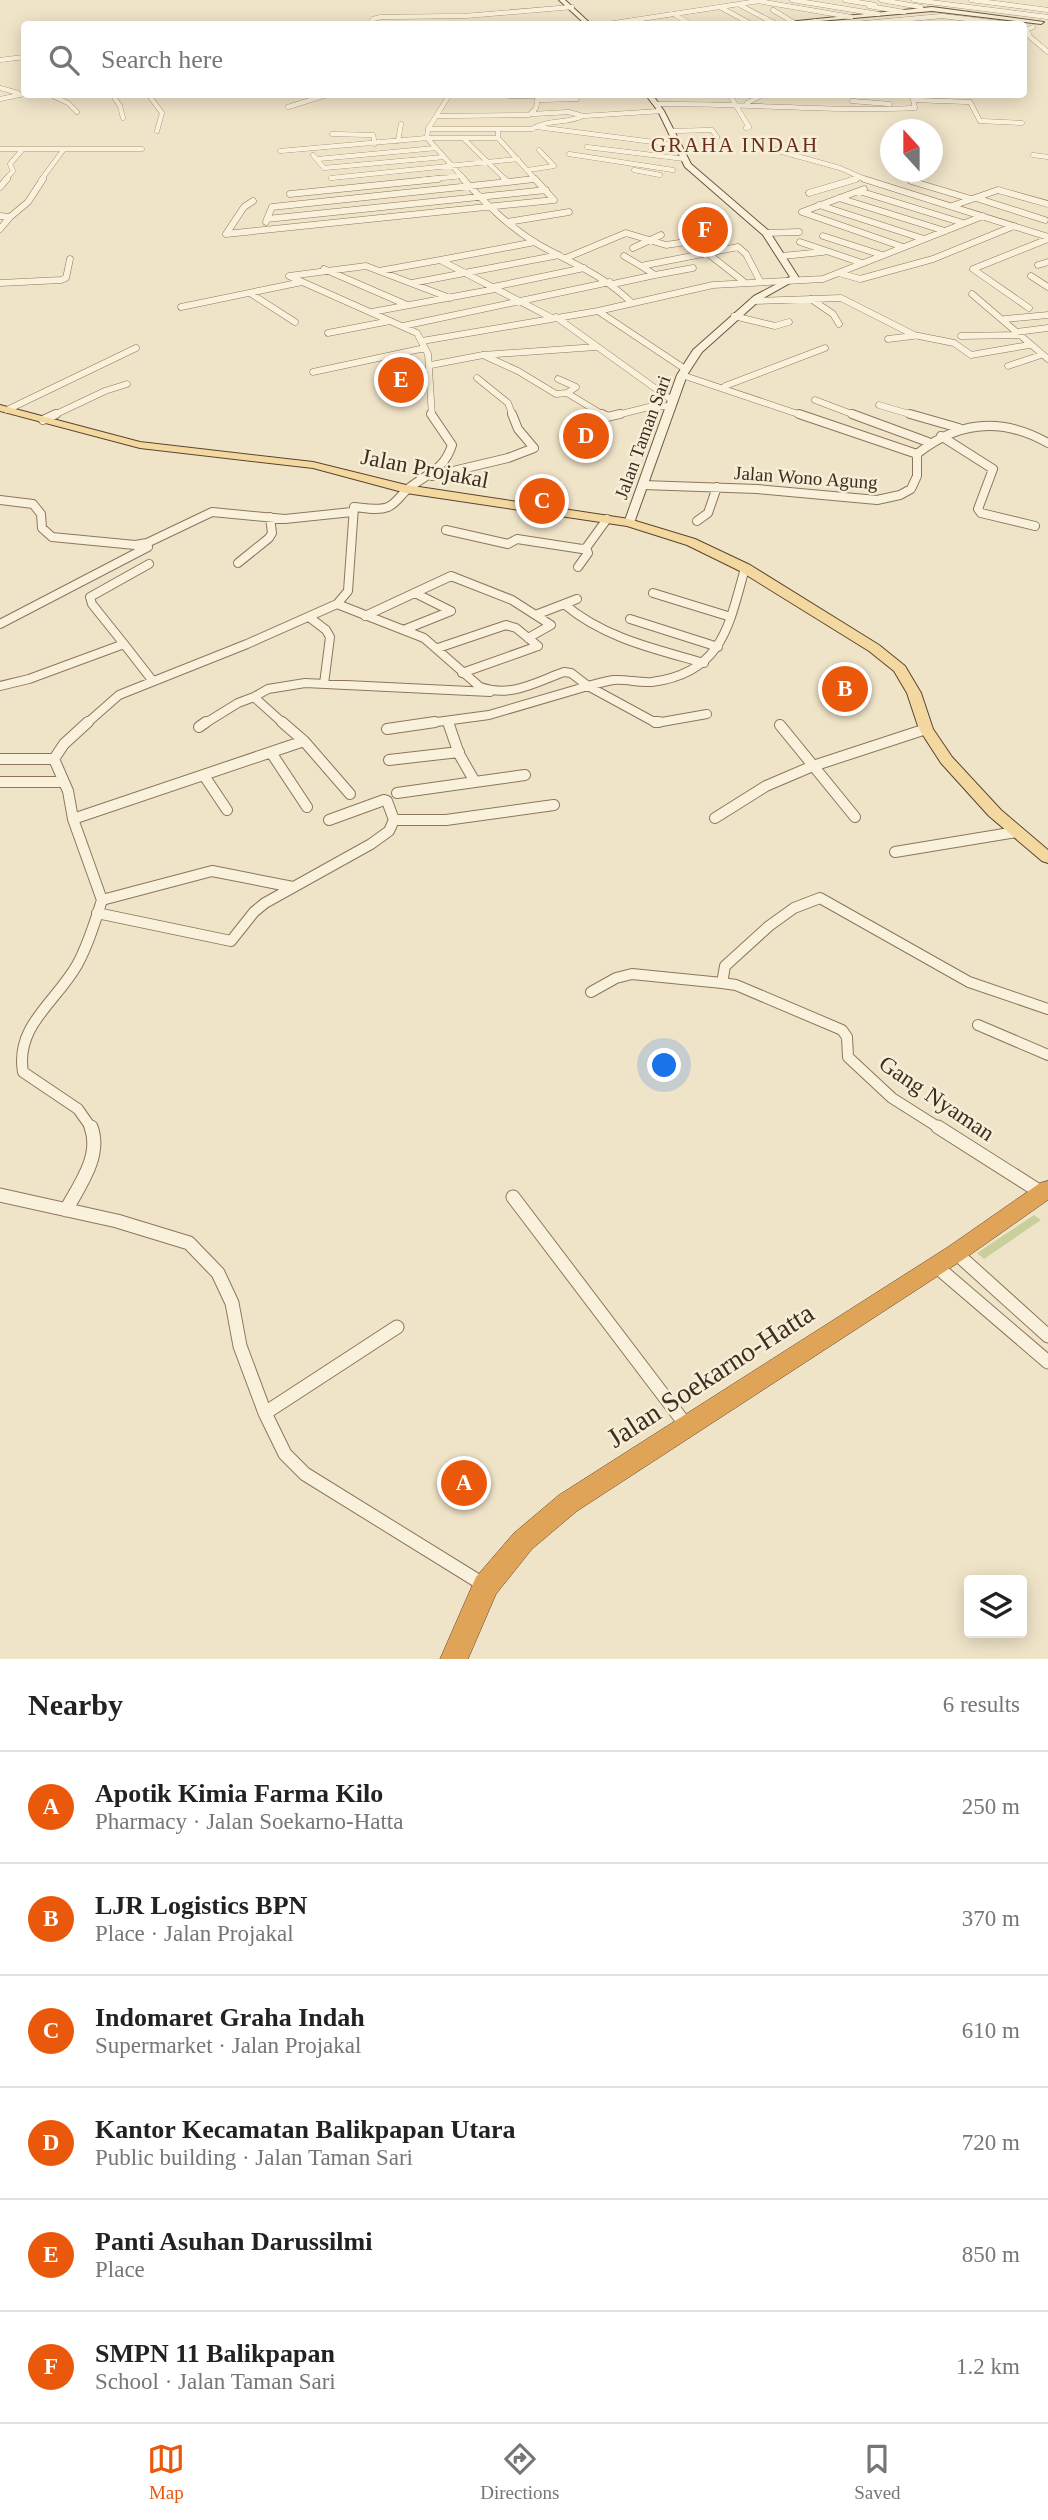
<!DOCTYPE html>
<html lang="en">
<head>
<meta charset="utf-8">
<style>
	:root { --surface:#fff; --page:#f6f6f6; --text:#222; --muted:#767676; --line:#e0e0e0; --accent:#ea580c }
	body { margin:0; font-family:Georgia,serif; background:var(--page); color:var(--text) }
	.controls { position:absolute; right:21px; bottom:21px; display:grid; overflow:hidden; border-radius:7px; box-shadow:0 4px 18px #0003 }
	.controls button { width:63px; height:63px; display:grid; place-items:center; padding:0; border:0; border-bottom:2px solid var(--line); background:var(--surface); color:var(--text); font:35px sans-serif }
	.compass { position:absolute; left:880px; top:119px; width:63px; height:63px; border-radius:50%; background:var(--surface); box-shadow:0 4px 18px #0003; rotate:339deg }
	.you { position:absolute; left:665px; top:1066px; width:24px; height:24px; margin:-18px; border:5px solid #fff; border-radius:50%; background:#1a73e8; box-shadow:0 0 0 10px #1a73e833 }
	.badge { display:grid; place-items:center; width:46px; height:46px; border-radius:50%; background:var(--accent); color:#fff; font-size:23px; font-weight:700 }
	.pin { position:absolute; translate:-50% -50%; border:4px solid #fff; box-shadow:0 2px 7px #0006 }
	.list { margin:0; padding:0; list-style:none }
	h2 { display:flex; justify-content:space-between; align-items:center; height:91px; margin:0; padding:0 28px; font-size:30px }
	h2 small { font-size:23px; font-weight:400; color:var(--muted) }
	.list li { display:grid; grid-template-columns:46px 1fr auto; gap:21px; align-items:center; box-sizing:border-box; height:112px; padding:0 28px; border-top:2px solid var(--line) }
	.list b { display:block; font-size:26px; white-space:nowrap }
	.list p { margin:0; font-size:23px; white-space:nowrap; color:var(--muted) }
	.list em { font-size:23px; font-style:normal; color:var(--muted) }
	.icon { flex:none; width:38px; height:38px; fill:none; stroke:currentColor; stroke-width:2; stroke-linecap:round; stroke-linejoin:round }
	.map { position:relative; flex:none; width:1048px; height:1659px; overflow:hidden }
	.search { position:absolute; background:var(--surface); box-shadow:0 4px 18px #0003; left:21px; right:21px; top:21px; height:77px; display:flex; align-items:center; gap:18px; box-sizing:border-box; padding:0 24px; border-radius:7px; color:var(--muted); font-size:26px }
	.sheet { height:763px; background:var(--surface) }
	nav { display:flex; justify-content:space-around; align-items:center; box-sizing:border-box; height:98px; border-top:2px solid var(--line); background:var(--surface); font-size:19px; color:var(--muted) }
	nav a { display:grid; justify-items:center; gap:4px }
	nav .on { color:var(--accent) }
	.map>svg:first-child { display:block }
</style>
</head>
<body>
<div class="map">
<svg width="1048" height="1659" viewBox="0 0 1048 1659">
	<rect width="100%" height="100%" fill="#f0e4c8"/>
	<path fill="#c9cf9b" d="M1034,1215L1041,1220L984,1259L977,1253Z"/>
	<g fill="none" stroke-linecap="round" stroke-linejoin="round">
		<defs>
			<path id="street-far4" d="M792,0L878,14
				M845,0L875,5
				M881,0L921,7
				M914,0L1048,17
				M971,0L1048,10
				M758,1L851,17
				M738,4L776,24
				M869,6L904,12
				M720,7L751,24
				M773,10L793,22
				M674,14L690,24
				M815,21L821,24
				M370,24L373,19L381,17L465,16L572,7
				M608,24L765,0
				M855,24L942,16L1010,24
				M1033,27L1028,29L1029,36L1048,52
				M0,60L24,57
				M0,88L18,93
				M49,94L68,103L77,112
				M112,94L120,106L123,118
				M148,94L162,113L157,131
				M450,94L428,129L427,138L465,180
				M729,94L749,127L746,128
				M509,96H538
				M0,99L24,94
				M537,100L577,99
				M914,100L970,102L980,121L1022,123
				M852,101L890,104
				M747,103L764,94
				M656,104C743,103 828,112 915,108L912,95
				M288,107L330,94
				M532,114L569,112L583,116
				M438,116L529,115L536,108L539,94
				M537,127L677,145
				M428,129H532C548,119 566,124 583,116L661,111
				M498,130V138L536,180
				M671,131L712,130L717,137
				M332,134L373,135L375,144
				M463,138L506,180
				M398,141L401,124
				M587,147L685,159
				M0,149H142
				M775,150L840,168L867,180
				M280,151L427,138H498
				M569,154L673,170
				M313,155L324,168L444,157
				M1033,155L1048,157
				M318,159L436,148
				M528,170L554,166L539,150
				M634,170L660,175
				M331,178L518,159
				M5,180L13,171L10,164L22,150
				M41,180L64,149
				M421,180L462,176
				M523,180L534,179
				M850,180L861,177"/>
			<path id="street-far3" d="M463,179C485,203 508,226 536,243C572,264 601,273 632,303
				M864,179L1048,237
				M911,181L971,199
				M508,182L534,179
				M0,187L7,179
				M859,191L963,223
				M809,193L856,179
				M290,194L438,179
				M839,198L945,231
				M976,198L1045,220
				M253,201L244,207L226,234L554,200L535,179
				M819,205L924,239
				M952,206L998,190L1048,204
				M802,212L903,247
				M802,212L864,189
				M0,216L10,217L0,229
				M10,217L28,202L43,179
				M267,219L272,207L508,182L504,179
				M266,222L267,219L546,190
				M507,222L569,212
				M766,233L799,232
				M823,236L882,255
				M535,242L440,260L552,318
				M800,242L862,263
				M633,248L661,235
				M624,256L641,266L738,247L746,254L760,281
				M782,256L823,252
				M566,258L626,233L666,245L686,242L706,252L743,281
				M1038,265L1048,262
				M324,269L407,305
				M379,271L440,260
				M839,273L860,279L933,259L1014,226
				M655,275L693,268
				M1031,276L1048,287
				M0,283L61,280L66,278L70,259
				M412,283L559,255
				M613,284L655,275L641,266
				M493,287L584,268
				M250,293L295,322
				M972,294L1048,359
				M811,299L833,314L839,324
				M753,301L841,298L914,335L954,343L971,355L1029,345
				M181,307L302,282
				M1029,308L973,269L1048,239
				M598,311L685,369
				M372,312L495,289
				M734,316L775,326L789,322
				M556,317L673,401
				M1005,319L1048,315
				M403,326L610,282
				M1016,332L1048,328
				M328,333L390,321
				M961,336L1018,335
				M888,339L913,336
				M422,341L598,311L713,285L823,279L983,216
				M483,355L518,371L556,394L567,393L605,416
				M431,365L483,355L596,347
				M1008,366L1041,355
				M313,372L425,348
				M682,375L804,416
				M477,378L508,403L513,416
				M558,379L576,387L567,393
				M725,386L825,348
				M815,400L857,416
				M879,405L916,416
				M7,410L136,348
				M52,416L105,391L127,384
				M432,416L428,354L417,333L289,276L366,266L450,298
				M613,416L649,407L670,406"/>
			<path id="street-far2" d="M602,414L607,417L620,414
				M799,414L917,454
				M852,414L928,442
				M910,414L959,428
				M43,420L56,414
				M941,436L993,469L978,509L981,513L1035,526
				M432,476L508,458L534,448L518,429L512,414
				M643,485L757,489L877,500L900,495L911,489L917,476V454C958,421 1002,417 1048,443
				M0,500L33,504L41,514L42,528L52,537L135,545L147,543L212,512L285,519L352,512
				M697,521L708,513L717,487
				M446,530L508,544L517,539L582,549L586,548L607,519
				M238,563L269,538L272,533L270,517
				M578,567L588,553L586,548
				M653,593L731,617
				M337,604L424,638L480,687C511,698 536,682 564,672L571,673L588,686C596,684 606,681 614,680C627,679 639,683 652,682C722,673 729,626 745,568
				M564,604C604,638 655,649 704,663
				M538,614L577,599
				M365,616L451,576L512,600L551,625L528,638
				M309,617L326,630L330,637L324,684
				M630,619L718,647
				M0,624L148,547
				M406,629L451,611L415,593
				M124,644L92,604L90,597L149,564
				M438,648L506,625L516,628L538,646
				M462,673L538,646
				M0,686L29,679L124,644L152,680
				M447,721L448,724
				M86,724L119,695L247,644L337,604L348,591L354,507C365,508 378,511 388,507C397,503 402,493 409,488C428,473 444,470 452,445L431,414
				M204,724L238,703L254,697
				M284,724L254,697L268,689L305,683L490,692
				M422,724L489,715L588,686L656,723L707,714"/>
			<path id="street-far1" d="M655,722H659
				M780,725L855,817
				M199,727L206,722
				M387,729L435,722
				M304,741L350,794
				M272,754L307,807
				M0,759H54
				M54,759L64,744L88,722
				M54,759L68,791L73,819L102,900C95,922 88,945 77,965C56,1002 15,1026 23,1072L78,1109L92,1129
				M389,760L459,752
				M205,777L227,810
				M0,782H64
				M475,782L525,775
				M397,793L475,782L459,754L448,722
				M715,818L766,786L813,766L926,729
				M73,819L304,741L282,722
				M329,820L384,800L387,801L394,820
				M895,852L1016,832
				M102,900L212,871L293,887
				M97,913L231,941L254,912L265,903L371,844L389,831L394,820H446L554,805
				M591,992L616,978L632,974L722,983
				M978,1025L1048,1055
				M941,1129L892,1098L848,1057L847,1037L842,1030L736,985L722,983L725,966L769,926L794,908L820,898L969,982L1048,1009"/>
			<path id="street" d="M938,1127L1042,1193
				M0,1195L117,1221L189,1243L218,1273L232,1303L240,1346L265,1413L285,1454L305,1474L486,1586
				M513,1197L686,1425
				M66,1210C79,1186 102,1156 91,1127
				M956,1253L1048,1336
				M936,1266L1048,1362
				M265,1413L397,1327"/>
			<path id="secondary" d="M559,0H565L591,24H585Z
				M932,7L1044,22L1041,24L932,11L786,24H769Z
				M645,94H652L664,111L691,164L769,231L799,278L760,300L702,352L687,375L634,523L629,526L624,523L677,375L693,350L754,296L790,277L763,235L685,167L658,111Z"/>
			<path id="primary" d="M0,405L140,442L313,462L406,485L629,519L695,539L750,565L879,645L905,666L921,693L933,729L952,757L1001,810L1048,850V863L1042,861L989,816L941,763L919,729L907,693L894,671L869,651L740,571L687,545L627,526L406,493L313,468L140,448L0,411Z"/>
			<path id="highway" d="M1048,1181V1200L964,1259L577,1511L532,1549L496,1594L468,1659H440L476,1577L514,1533L559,1495L948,1247L1040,1183Z"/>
		</defs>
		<use href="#street-far4" stroke="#8d765c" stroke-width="5"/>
		<use href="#street-far3" stroke="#8d765c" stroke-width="7"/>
		<use href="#street-far2" stroke="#8d765c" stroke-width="10"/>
		<use href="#street-far1" stroke="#8d765c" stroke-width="12"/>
		<use href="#street" stroke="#8d765c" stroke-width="15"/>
		<use href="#secondary" stroke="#6f573f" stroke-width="2"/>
		<use href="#primary" stroke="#5b4430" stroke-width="2"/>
		<use href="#highway" stroke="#5b4430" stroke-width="1"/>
		<use href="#street-far4" stroke="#faf1dc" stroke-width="4.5"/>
		<use href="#street-far3" stroke="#faf1dc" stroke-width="6"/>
		<use href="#street-far2" stroke="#faf1dc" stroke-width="8"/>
		<use href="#street-far1" stroke="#faf1dc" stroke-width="10"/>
		<use href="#street" stroke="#faf1dc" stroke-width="13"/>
		<use href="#secondary" fill="#faf1dc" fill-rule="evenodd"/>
		<use href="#primary" fill="#f3d9a0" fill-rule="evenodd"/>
		<use href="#highway" fill="#e0a458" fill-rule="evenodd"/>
	</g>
	<g text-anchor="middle" stroke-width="5" stroke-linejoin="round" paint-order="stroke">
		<g font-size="19" fill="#3d2e20" stroke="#f7eed8">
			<text transform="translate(642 437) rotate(-70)" y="7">Jalan Taman Sari</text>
			<text transform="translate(806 477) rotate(4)" y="7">Jalan Wono Agung</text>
		</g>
		<g font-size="21" letter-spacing="2" fill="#6b2e1e" stroke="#f7eed8">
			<text x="735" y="152">GRAHA INDAH</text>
		</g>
		<g font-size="23" fill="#3d2e20" stroke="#f7eed8">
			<text transform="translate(425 468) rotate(11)" y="8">Jalan Projakal</text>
			<text transform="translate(937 1098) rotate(34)" y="8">Gang Nyaman</text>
		</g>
		<g font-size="28" fill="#3d2e20" stroke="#f7eed8">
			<text transform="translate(710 1375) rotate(-33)" y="10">Jalan Soekarno-Hatta</text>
		</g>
	</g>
</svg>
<div class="controls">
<button><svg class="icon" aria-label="layers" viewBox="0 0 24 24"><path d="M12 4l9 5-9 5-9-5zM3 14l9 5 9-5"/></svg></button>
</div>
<svg class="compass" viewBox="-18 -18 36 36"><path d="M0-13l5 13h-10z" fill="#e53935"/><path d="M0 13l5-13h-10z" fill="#767676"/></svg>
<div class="you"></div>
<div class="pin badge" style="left:464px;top:1483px">A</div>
<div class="pin badge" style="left:845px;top:689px">B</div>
<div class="pin badge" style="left:542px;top:501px">C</div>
<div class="pin badge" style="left:586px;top:436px">D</div>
<div class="pin badge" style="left:401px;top:380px">E</div>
<div class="pin badge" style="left:705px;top:230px">F</div>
<div class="search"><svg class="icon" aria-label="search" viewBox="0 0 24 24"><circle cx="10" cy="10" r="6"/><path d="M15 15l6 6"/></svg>Search here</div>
</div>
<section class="sheet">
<h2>Nearby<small>6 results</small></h2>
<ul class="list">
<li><span class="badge">A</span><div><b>Apotik Kimia Farma Kilo</b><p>Pharmacy · Jalan Soekarno-Hatta</p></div><em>250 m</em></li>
<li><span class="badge">B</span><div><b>LJR Logistics BPN</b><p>Place · Jalan Projakal</p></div><em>370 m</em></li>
<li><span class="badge">C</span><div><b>Indomaret Graha Indah</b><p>Supermarket · Jalan Projakal</p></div><em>610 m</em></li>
<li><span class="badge">D</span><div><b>Kantor Kecamatan Balikpapan Utara</b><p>Public building · Jalan Taman Sari</p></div><em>720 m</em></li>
<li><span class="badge">E</span><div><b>Panti Asuhan Darussilmi</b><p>Place</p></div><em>850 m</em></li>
<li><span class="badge">F</span><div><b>SMPN 11 Balikpapan</b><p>School · Jalan Taman Sari</p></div><em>1.2 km</em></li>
</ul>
</section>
<nav>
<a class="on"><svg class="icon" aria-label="map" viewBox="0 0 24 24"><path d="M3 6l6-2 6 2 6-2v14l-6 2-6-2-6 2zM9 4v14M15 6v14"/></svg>Map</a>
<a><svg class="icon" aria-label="directions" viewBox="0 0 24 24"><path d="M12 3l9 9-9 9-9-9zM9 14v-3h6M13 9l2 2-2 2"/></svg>Directions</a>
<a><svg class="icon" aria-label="saved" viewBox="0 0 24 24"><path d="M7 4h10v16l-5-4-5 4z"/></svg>Saved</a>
</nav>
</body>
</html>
